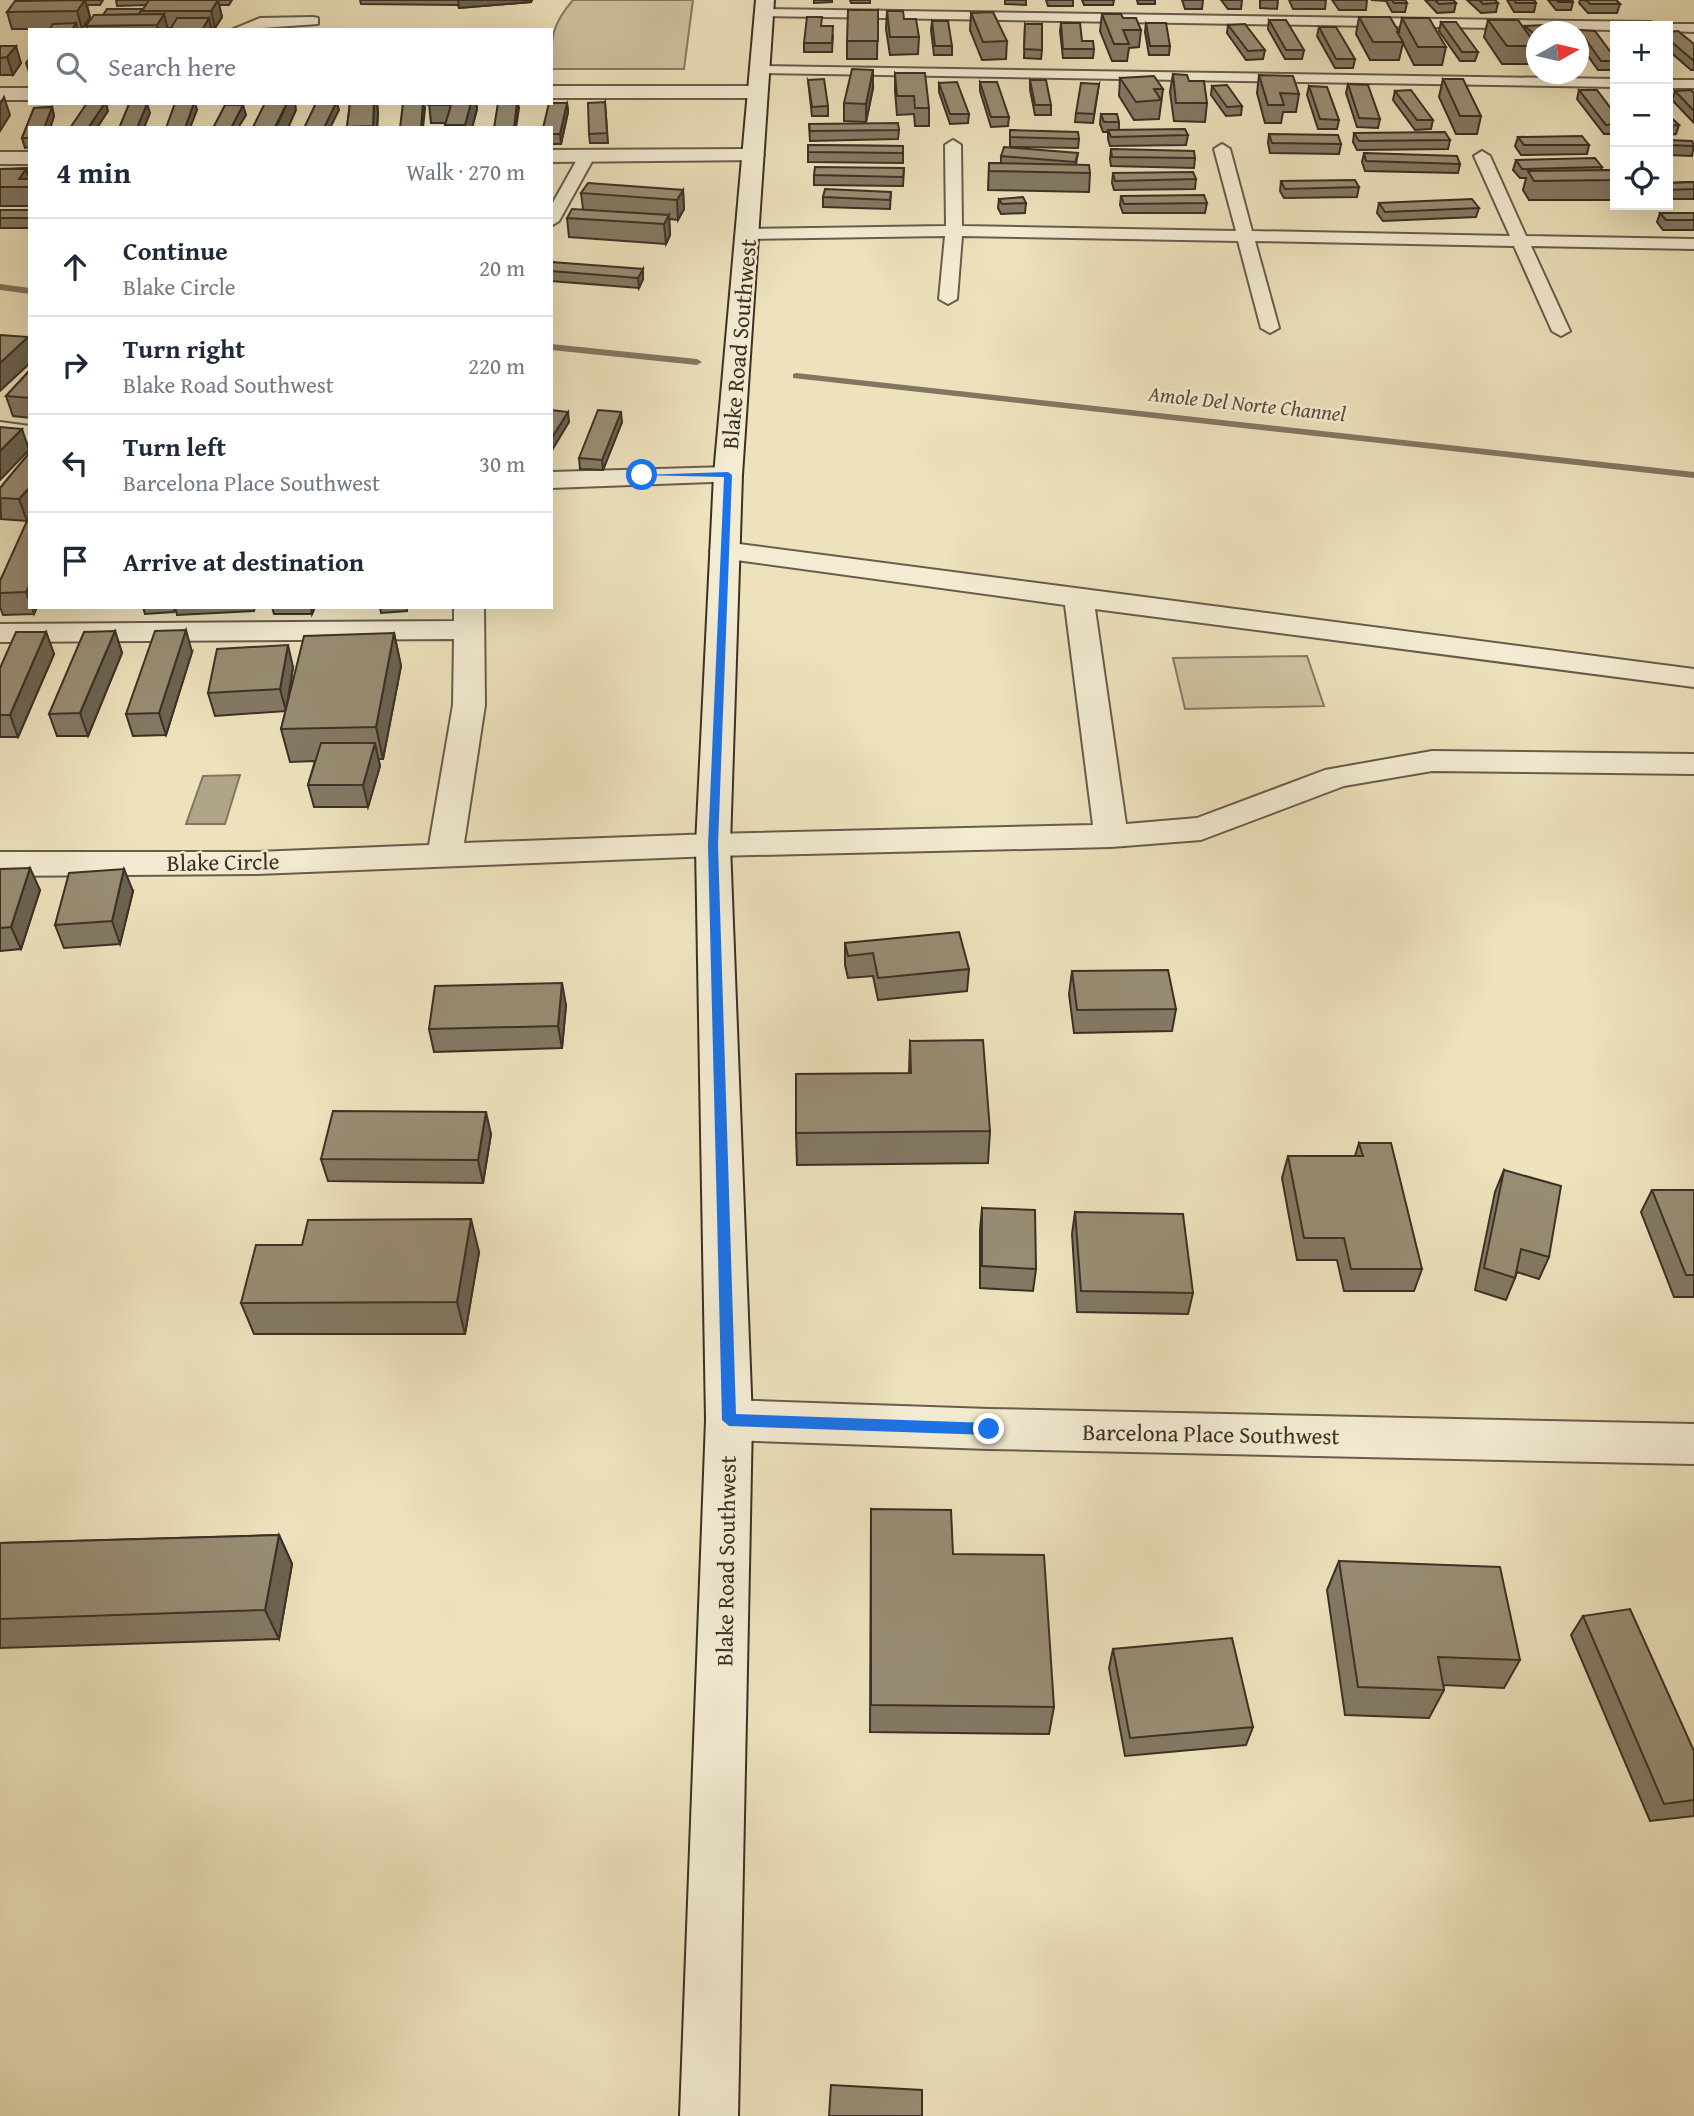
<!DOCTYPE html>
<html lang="en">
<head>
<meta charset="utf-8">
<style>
	:root { --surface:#fff; --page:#f2f2f3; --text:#1f2937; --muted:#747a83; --line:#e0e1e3 }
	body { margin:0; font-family:"Gentium Book Plus",serif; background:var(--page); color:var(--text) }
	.controls { position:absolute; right:21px; top:21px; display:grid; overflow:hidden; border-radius:0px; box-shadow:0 7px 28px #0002 }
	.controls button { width:63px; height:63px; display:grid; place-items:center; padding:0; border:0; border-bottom:2px solid var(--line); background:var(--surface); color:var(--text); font:35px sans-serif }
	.compass { position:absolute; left:1526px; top:21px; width:63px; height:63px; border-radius:50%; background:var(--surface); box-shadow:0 7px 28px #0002; rotate:82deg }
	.stop { position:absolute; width:21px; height:21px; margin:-16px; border:5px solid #1a73e8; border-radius:50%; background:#fff }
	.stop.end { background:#1a73e8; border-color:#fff; box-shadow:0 2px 7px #0008 }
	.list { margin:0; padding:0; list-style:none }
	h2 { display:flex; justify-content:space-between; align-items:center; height:91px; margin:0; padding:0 28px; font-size:30px }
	h2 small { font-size:23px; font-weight:400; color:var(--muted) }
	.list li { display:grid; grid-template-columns:46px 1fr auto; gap:21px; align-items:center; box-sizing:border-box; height:98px; padding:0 28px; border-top:2px solid var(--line) }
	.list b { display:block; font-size:26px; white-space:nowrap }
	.list p { margin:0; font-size:23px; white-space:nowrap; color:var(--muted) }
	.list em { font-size:23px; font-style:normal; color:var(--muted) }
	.icon { flex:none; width:38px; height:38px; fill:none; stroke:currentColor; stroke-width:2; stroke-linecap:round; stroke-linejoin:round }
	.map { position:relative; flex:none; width:1694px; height:2116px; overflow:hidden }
	.search { position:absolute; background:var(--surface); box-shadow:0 7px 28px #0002; left:28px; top:28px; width:525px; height:77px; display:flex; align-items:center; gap:18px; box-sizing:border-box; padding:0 24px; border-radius:0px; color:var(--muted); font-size:26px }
	.panel { position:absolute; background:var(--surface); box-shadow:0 7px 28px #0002; left:28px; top:126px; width:525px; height:483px; border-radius:0px }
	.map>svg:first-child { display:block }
</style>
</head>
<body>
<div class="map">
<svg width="1694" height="2116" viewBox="0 0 1694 2116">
	<rect width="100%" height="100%" fill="#ede2bc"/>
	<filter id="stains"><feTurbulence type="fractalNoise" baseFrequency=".00286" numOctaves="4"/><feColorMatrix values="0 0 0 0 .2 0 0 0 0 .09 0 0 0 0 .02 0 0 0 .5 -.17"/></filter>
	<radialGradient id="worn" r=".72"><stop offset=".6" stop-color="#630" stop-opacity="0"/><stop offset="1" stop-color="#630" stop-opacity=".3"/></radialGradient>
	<path fill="#cfc4a2" stroke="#857a64" stroke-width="2" d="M573,0H693L684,69H551C551,37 552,24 573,0Z
		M1307,656L1324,706L1185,709L1173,658Z"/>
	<path fill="#b0a589" stroke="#817661" stroke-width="2" d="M240,775L225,824H186L203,776Z"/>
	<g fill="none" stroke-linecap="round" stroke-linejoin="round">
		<path fill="#817661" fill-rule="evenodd" d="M0,284L30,288V294L0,290Z
			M551,344L697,359L702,362L697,365L551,350Z
			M796,373L1694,472V478L793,378V374Z"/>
		<defs>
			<path id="service" d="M765,9L1651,22L1658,26H1615V30L760,16L758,13Z
				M313,17L318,18V24L231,30L260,18Z
				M1663,24H1694V32L1668,31V26H1662Z
				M761,66L1615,79V87L756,73L754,70Z
				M1668,80H1694V88H1668Z
				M953,140L961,145L962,226L1236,231L1214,149L1222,144L1230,149L1252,231L1510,236L1474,156L1482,151L1490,156L1526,236L1694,239V249L1531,246L1570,331L1561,336L1552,331L1514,246L1255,241L1279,328L1270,333L1261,328L1238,241L962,236L957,299L948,304L939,299L945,236L749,239L741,234L749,229L946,226L945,145Z
				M587,151L595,156L559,221L551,226V206L579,156Z"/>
			<path id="minor" d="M551,86H757L767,92L757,98H551Z
				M0,88H30V100H0Z
				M753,149L764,155L761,160L551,162V150Z
				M0,152H30V164H0Z
				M0,422L30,426V442L0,438Z
				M728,467L738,469L742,475L738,481L551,488V472Z
				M724,542L1694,669V687L1095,609L1126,824L1197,818L1325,770L1432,751L1694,754V774L1432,771L1344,786L1201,840L1111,847L713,856L257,874L0,876V852H257L429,845L453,705L454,639L0,642V624L454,621V607H484L485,705L464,843L713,834L1093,825L1065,605L714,557L710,551L714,545Z
				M729,1400L989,1409L1694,1424V1464L989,1449L729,1440L713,1434L706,1420L713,1406Z"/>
			<path id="secondary" d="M756,0H774L742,475L730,845L752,1420L738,2116H680L706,1420L696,845L714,475Z"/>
		</defs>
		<use href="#service" stroke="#685c4c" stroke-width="4"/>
		<use href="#minor" stroke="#685c4c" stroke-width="4"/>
		<use href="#secondary" stroke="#3b3026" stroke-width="4"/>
		<use href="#service" fill="#f3ecd3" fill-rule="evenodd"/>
		<use href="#minor" fill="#f3ecd3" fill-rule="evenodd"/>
		<use href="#secondary" fill="#f3ecd3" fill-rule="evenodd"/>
	</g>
	<path fill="#837964" stroke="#3b3026" stroke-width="2" d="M28,0H103L100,5H87L90,17L82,29H12L7,12L29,1Z
		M116,0H232L229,5H219L222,17L215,28H211L212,30H170L171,28H168V30H88L86,26L142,9L143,10L146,5L117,6Z
		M360,0H532L531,2L459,8L458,5L361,4Z
		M814,0H832V2L814,3Z
		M850,0H870V3H851Z
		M1005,0H1026V5L1005,4Z
		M1046,0H1073V6H1048Z
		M1082,0H1114L1113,5H1084Z
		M1137,0H1155V4H1138Z
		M1182,0H1203L1202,9H1185Z
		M1221,0H1242L1241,9H1228Z
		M1260,0H1278L1277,9L1260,8Z
		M1289,0H1326L1325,9H1293Z
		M1332,0H1367L1366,10H1339Z
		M1371,0H1405L1407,3L1405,12H1392L1386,1Z
		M1425,0H1453L1456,3L1454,12L1437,13Z
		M1467,0H1495L1498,3L1496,12L1481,13Z
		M1507,0H1534L1536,3L1534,12H1514Z
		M1548,0H1572L1573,2L1571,10H1556Z
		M1580,0H1616L1620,4L1617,13H1588L1579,3Z
		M878,10L877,59H847V41Z
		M887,11L904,19L919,37L918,54L890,55L886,29Z
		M971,13L1007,41L1006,59L982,60L970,30Z
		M1102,14L1123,18L1141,30L1139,47L1129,48L1127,61H1112L1100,31Z
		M1359,17L1399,31L1402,18L1446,47L1442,65H1414L1403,43L1399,60H1370L1356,34Z
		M1269,20L1304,50L1302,59H1285L1268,29Z
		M1488,20L1525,29V26L1536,32V51L1533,64H1502L1484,37Z
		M932,21L952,46V55H934L931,30Z
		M1441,22L1478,52L1475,61H1460L1439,31Z
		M1061,23L1082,41L1094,49L1093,58H1063L1060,31Z
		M1146,23L1170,46L1169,55H1149L1145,32Z
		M1025,24L1042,50L1041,59L1024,58Z
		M1228,25L1265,50L1263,59L1246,60L1227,33Z
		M822,26L833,35L832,52H804V43Z
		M1319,27L1355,59L1353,68H1335L1317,36Z
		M1579,30L1615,58V70H1598L1578,42Z
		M1668,32L1694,44V70H1691L1668,50Z
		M0,46L21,63L13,75H0Z
		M30,58V75L26,63Z
		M895,73L929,108V126H915L914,114L897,115L895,91Z
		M1173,74L1189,81L1207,103L1205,122L1174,121L1170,92Z
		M1259,75L1299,94L1296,112H1283L1281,123H1265L1257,93Z
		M1120,78L1163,89L1159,119L1134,120L1119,96Z
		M1443,79L1481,116L1477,134H1456L1439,97Z
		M808,80L828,106V116H812Z
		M1030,80L1051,105V115H1035L1030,90Z
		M980,82L1009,117L1008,126L991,127L980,91Z
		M939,83L969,114L968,123L950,124L939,92Z
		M1099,84L1093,123L1075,122L1076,113Z
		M1348,84L1380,119L1378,128L1357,127L1346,93Z
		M1212,86L1242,106L1241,115L1226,116L1211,95Z
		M1309,86L1339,120L1337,129H1318L1307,95Z
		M873,88L866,122L844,121V103Z
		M1579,90L1615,114V134H1604L1577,99Z
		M1395,91L1433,120L1431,129L1415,130L1393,100Z
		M1675,91L1694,93V123L1672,100Z
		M605,102L608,143H590L589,134Z
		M350,103H377L378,113L377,128H347Z
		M429,103H476L477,109L472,128H445V123H431Z
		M567,103L568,112L561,144H551V128Z
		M52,107L54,116L50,128H30V147L25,148L22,138L34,108Z
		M1101,114L1119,122V130L1188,135L1186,145L1110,146L1108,139V132H1103L1100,124Z
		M1668,115L1679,125L1676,134L1668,135Z
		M809,124L899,130L898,139L810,141Z
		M1010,130L1079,139L1078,148L1010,147Z
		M1354,133L1450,140L1448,149L1357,150L1353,142Z
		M1269,134L1341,144L1339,154L1270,153L1268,143Z
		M1518,137L1589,145L1587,154L1521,155L1515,146Z
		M1668,140L1694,144L1692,156L1668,155Z
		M808,145L903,146V163L808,162Z
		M1111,149L1195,158L1194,168L1111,166L1110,159Z
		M1078,153L1076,164L1090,173L1089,192L988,190L989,163H1001V156Z
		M1364,153L1460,164L1458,173L1365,171L1362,162Z
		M1516,160L1602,167L1601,170H1615V200H1529L1523,190L1526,178H1520L1513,170Z
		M30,168V206H0V169Z
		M904,168L903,186L814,185V175Z
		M1113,173L1196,179L1195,189L1114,190L1112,183Z
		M1281,181L1359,187L1357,197L1284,198L1280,191Z
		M1694,182V199H1668V183Z
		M683,190L684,209L678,220L669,219L670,235L666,244L569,237L567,218L583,209L581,193Z
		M891,192L890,209L823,207V197Z
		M1121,196L1207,203L1205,213H1123L1120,205Z
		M999,199L1026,203L1025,213L1001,214L998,208Z
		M1379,203L1479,208L1476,217L1383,221L1377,213Z
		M0,210H30V228H0Z
		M1660,213H1694V230H1663L1657,222Z
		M551,262L643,279L639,288L551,281Z
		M30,370V418L13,416L6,396Z
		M622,422L603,470L580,469L579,458Z
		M30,452V517L27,521L1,519L0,488Z
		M30,521V607H37L34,614L3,615L0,607V581Z
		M143,607H175L174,612L145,614Z
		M175,607H255L254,611L177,615Z
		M272,607H315L312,614H274Z
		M380,607H407V611L381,613Z
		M115,631L122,653L88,736H57L49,714Z
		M46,632L54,654L18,737H0V668Z
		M394,633L401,666L383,759H378L380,766L368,807H314L308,785L315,761L290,762L281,729L286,711L215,716L208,693L293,667L288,703Z
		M192,652L166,735L133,736L126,714Z
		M0,869L40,890L21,949L0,951Z
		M133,891L120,944L64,948L55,925Z
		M845,943L969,969L967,991L878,1000L873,976L848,978L845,965Z
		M1072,971L1176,1009L1172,1031L1074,1033L1069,994Z
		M566,1005L562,1048L434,1052L429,1029Z
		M910,1041L990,1131L988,1163L797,1165L796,1133L909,1073Z
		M491,1134L483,1183L328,1181L321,1159Z
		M1359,1143L1422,1269L1414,1291H1344L1337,1260H1297L1282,1178L1288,1156H1355Z
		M1504,1170L1549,1257L1539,1279L1517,1272L1515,1278L1506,1300L1475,1290L1495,1192Z
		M1652,1190H1694V1297H1674L1641,1212Z
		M982,1208L1036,1269L1033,1291L980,1288V1230Z
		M1075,1212L1193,1293L1188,1314L1077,1312L1072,1234Z
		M479,1252L465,1334H254L241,1303Z
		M871,1509L953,1554L1054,1707L1049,1734L870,1732Z
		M279,1535L292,1564L279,1639L0,1648V1543Z
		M1339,1561L1520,1660L1504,1688L1443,1685L1444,1690L1429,1718L1345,1715L1327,1590Z
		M1583,1616L1694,1751V1816L1650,1821L1571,1635Z
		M1113,1649L1253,1727L1246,1745L1125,1756L1109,1668Z"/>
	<path fill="#6a6351" stroke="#3b3026" stroke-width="2" d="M85,0L90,17L82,29L77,11Z
		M218,0L222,17L215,28L211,11Z
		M458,0H532L531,2L459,8Z
		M164,14L168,30H158L157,25Z
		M209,18L212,30H202Z
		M76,23L78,30H72Z
		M16,46L21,63L13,75L7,57Z
		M873,70V88L866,122V104Z
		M4,97L10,115L0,131V104Z
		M105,103H106L108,111L97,128H88Z
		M194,103H195L197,110L190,128H185Z
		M287,103H295L296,110L288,128H276Z
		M336,103H337L339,110L330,128H324Z
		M374,103H377L378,113L377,128H373V126Z
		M423,103H424L425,108L423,128H421Z
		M471,103H476L477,109L472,128H465V125Z
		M517,103H518L519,108L516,128H514Z
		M567,103L568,112L561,144L560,134Z
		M147,104L150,113L144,128H137Z
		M243,105L246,115L238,128H231Z
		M52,107L54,116L50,128H44Z
		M26,169L30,180L19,179Z
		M683,190L684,209L678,220L677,200Z
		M669,215L670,235L666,244L664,224Z
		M643,269V279L639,288L638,278Z
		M28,337L30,343V363L0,391V363Z
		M568,412L569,422L551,452V439Z
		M621,412L622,422L603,470L602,460Z
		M22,429L29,450L0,480V451Z
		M30,487V517L27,521L19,499Z
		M30,584V602L26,592Z
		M32,607H37L34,614Z
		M311,607H315L312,614Z
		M186,630L192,652L166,735L159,713Z
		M115,631L122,653L88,736L80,713Z
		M46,632L54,654L18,737L10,715Z
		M394,633L401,666L383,759L376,727Z
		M288,645L293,667L286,711L280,689Z
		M375,743L380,766L368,807L363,785Z
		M30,868L40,890L21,949L11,927Z
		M124,869L133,891L120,944L112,921Z
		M562,983L566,1005L562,1048L558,1026Z
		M486,1112L491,1134L483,1183L478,1160Z
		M471,1219L479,1252L465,1334L457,1302Z
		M279,1535L292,1564L279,1639L265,1610Z"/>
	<path fill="#988d74" stroke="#3b3026" stroke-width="2" d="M85,0L77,11L7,12L15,1Z
		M149,0H218L211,11H142Z
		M1392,0H1405L1407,3H1394Z
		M1435,0H1453L1456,3L1439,4Z
		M1479,0H1495L1498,3L1483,4Z
		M1514,0H1534L1536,3H1516Z
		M1557,0H1572L1573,2H1558Z
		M1586,0H1616L1620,4H1590Z
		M107,9H142L139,14L103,15Z
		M848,10H878V41H847Z
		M887,11H903L904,19H916L919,37H890Z
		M993,12L1007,41L983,42L971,13Z
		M164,14L157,25L86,26L94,15Z
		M1102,14H1121L1123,18H1136L1141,30H1123L1129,44H1114Z
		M807,17H822L821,26H833L832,43H804Z
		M1359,17H1390L1399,32H1397L1403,42H1373Z
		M177,18H209L202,30H170Z
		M1402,18H1429L1446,47H1418Z
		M1269,20H1286L1304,50H1286Z
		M1488,20H1518L1536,45V46H1507Z
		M932,21H948L952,46H935Z
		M1441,22H1456L1478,52H1462Z
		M76,23L72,30H49L53,24Z
		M1061,23H1080L1082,41H1093L1094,49H1063Z
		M1146,23H1166L1170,46H1150Z
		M1025,24H1042V50L1024,49Z
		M1245,24L1265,50L1248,51L1228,25Z
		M1545,25L1552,32H1536V36L1525,26Z
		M1319,27H1336L1355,59H1336Z
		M1579,30L1595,31L1615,58V61H1601Z
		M1678,31L1694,44V61L1668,39V32Z
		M0,46H16L7,57L0,58Z
		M852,69L873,70L866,104L844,103Z
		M895,73H925L929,108H915L914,96H897Z
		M1173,74L1187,75L1189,81H1204L1207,103H1176Z
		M1259,75L1293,76L1299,94L1280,93L1284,105H1268Z
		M1154,76L1163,89H1154L1161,100L1136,102L1120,78Z
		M824,79L828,106L812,107L808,80Z
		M1443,79H1463L1481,116H1460Z
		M1030,80H1046L1051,105H1035Z
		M957,82L969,114H950L939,83Z
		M980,82H997L1009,117H991Z
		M1081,83L1099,84L1094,114L1076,113Z
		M1348,84L1368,85L1380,119L1359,118Z
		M1227,85L1242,106L1227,107L1212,86Z
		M1309,86L1327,87L1339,120L1320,119Z
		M1411,90L1433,120H1417L1395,91Z
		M1579,90H1597L1615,114V124L1606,125Z
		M1691,90L1694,93V111L1675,91Z
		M605,102L607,133L589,134L588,103Z
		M87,103H105L88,128H70Z
		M175,103H194L185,128H166Z
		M265,103H287L275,127H253Z
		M316,103H336L324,128H304Z
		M350,103H374L373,126L347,127Z
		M403,103H423L421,128H400Z
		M429,103H471L465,125H445L451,105H428Z
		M498,103H517L514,128H494Z
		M549,103H567L560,134H551V128H543Z
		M129,104H147L137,128H119Z
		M225,105H243L231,128H213Z
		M52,107L44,128H30V138H22L34,108Z
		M1101,114H1117L1119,122H1104Z
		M1668,115L1679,125L1668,126Z
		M898,123L899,130L810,131L809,124Z
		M1185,129L1188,135L1111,137L1108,130Z
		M1010,130L1078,132L1079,139L1010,137Z
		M1445,132L1450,140L1359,141L1354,133Z
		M1269,134L1338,135L1341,144L1272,143Z
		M1582,136L1589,145H1524L1518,137Z
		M1668,140L1692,141L1694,146L1668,145Z
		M808,145L903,146V153L808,152Z
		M1004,147L1078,153L1075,162L1001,156Z
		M1111,149L1194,151L1195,158L1112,157Z
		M1364,153L1457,156L1460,164L1366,161Z
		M1595,158L1602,167L1522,169L1516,160Z
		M989,163L1089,165L1090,173L989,171Z
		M815,167L904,168L903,177L814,175Z
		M30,168V174H28L26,169H13Z
		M0,169H26L19,179H30V187H0Z
		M1615,170V180L1534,181L1528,171Z
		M1193,172L1196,179L1115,181L1113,173Z
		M1355,180L1359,187L1285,189L1281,181Z
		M1694,182V189L1668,190V183Z
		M588,183L683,190L677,200L581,193Z
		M825,189L891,192L890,200L823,197Z
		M1204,195L1207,203L1124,204L1121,196Z
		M1023,197L1026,203L1002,204L999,199Z
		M1472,199L1479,208L1385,212L1379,203Z
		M572,209L669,215L664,224L567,218Z
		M0,210H30V218H0Z
		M1660,213H1694V220H1666Z
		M551,262L643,269L638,278L551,271Z
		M1,335L28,337L0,363V336Z
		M30,370V398L6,396Z
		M551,410L568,412L551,439Z
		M598,410L621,412L602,460L579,458Z
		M0,427L22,429L0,451Z
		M30,452V487L19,499L0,498V488Z
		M27,521H30V584L26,592L0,593V581Z
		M186,630L159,713L126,714L155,631Z
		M115,631L80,713L49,714L84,632Z
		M16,632H46L10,715H0V668Z
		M394,633L376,727L281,729L304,636Z
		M288,645L280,689L208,693L217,649Z
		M321,743H375L363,785H308Z
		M30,868L11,927L0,928V869Z
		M124,869L112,921L55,925L69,873Z
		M959,932L969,969L878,978L873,953L848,956L845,943Z
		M1168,970L1176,1009L1077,1010L1072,971Z
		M562,983L558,1026L429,1029L435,986Z
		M983,1040L990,1131L796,1133V1074L911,1073L910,1041Z
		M333,1111L486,1112L478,1160L321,1159Z
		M1359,1143H1391L1422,1269H1351L1344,1238H1304L1288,1156H1363Z
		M1504,1170L1561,1186L1549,1257L1521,1249L1515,1278L1484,1268Z
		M1652,1190H1694V1275H1686Z
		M982,1208L1035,1210L1036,1269L982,1266Z
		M1075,1212L1183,1214L1193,1293L1081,1291Z
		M471,1219L457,1302L241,1303L256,1245H302L308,1220Z
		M871,1509L951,1510L953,1554L1044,1555L1054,1707L871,1705Z
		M279,1535L265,1610L0,1619V1543Z
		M1339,1561L1500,1567L1520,1660L1438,1657L1444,1690L1358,1687Z
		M1630,1609L1694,1751V1800L1664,1804L1583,1616Z
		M1232,1638L1253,1727L1130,1738L1113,1649Z
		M831,2085L922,2090V2116H829Z"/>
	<path fill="#1a73e8" d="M728,472L732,475L718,845L736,1414L989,1423L996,1429L989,1435L729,1426L722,1420L708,845L724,477L638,475Z"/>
	<g text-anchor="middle" stroke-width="5" stroke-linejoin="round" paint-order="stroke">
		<g font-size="21" font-style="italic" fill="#584d3f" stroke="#f3ecd3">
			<text transform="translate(1247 404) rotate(6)" y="7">Amole Del Norte Channel</text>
		</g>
		<g font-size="23" fill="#3b3026" stroke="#f3ecd3">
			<text transform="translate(739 344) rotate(-85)" y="8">Blake Road Southwest</text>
			<text transform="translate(223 862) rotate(-1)" y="8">Blake Circle</text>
			<text transform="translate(1211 1434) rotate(1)" y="8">Barcelona Place Southwest</text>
			<text transform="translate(726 1561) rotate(-89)" y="8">Blake Road Southwest</text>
		</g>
	</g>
	<rect width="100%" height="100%" filter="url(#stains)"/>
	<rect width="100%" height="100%" fill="url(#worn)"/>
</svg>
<div class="controls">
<button>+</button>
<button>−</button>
<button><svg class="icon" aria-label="locate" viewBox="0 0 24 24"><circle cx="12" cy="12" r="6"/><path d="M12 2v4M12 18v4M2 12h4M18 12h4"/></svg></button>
</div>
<svg class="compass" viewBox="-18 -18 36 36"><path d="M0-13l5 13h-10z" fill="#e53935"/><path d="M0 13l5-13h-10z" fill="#747a83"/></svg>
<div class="stop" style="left:642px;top:475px"></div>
<div class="stop end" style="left:989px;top:1429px"></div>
<div class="search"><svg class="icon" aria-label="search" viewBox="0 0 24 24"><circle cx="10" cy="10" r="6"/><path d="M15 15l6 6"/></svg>Search here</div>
<section class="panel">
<h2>4 min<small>Walk · 270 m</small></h2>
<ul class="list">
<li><svg class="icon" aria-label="ahead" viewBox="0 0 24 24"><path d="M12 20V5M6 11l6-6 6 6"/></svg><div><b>Continue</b><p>Blake Circle</p></div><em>20 m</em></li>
<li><svg class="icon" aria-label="right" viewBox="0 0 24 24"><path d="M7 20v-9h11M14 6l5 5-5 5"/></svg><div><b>Turn right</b><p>Blake Road Southwest</p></div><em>220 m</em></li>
<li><svg class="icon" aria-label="left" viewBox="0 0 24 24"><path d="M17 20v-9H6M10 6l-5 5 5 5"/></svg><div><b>Turn left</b><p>Barcelona Place Southwest</p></div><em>30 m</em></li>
<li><svg class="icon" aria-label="arrive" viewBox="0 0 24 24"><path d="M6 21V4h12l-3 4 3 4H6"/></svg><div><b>Arrive at destination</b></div></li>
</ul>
</section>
</div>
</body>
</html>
